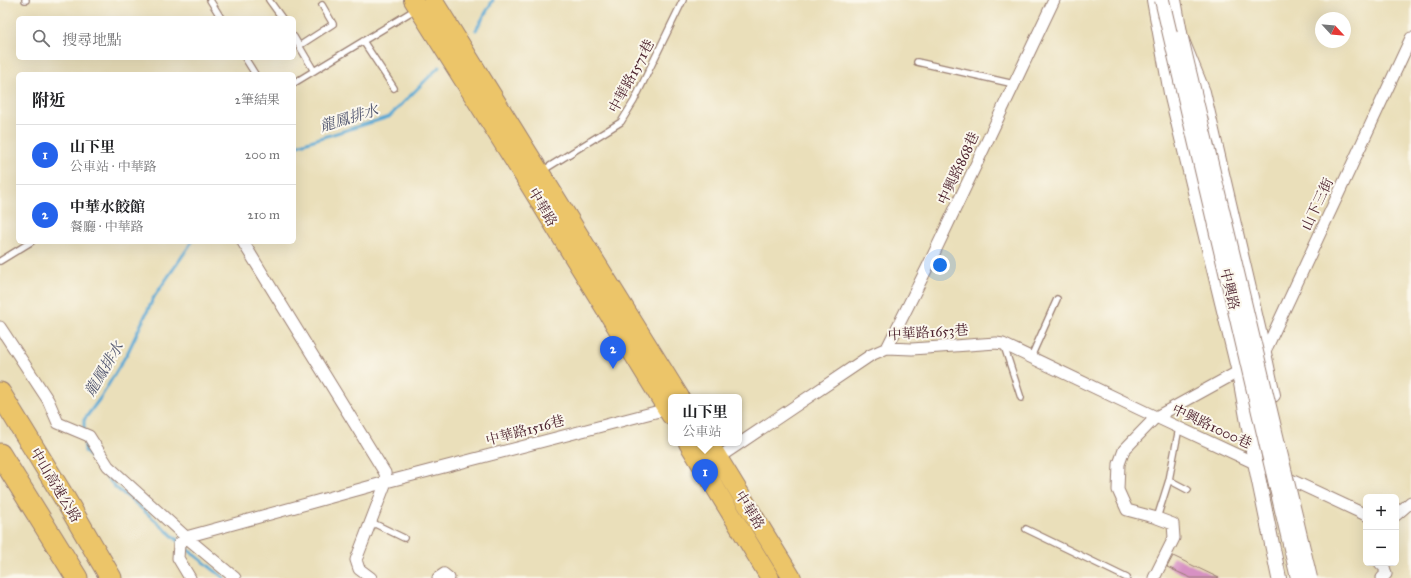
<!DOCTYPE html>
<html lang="zh-TW">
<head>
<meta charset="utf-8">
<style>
	:root { --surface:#fff; --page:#f2f2f2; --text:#202124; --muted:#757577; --line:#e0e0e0; --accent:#2563eb }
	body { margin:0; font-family:"IM FELL Great Primer","Noto Serif TC",serif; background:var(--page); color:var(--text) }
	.controls { position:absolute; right:12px; bottom:12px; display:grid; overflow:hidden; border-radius:6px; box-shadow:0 4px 16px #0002 }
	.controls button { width:36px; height:36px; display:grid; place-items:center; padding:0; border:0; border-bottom:1px solid var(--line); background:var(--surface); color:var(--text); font:20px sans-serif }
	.compass { position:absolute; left:1315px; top:12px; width:36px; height:36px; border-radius:50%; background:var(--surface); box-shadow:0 4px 16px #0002; rotate:116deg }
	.you { position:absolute; left:940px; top:265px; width:14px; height:14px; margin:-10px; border:3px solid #fff; border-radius:50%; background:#1a73e8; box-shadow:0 0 0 6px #1a73e833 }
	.badge { display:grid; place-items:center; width:26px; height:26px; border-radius:50%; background:var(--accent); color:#fff; font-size:13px; font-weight:700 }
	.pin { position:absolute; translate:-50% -33px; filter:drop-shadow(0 1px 2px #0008) }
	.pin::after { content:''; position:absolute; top:21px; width:14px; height:12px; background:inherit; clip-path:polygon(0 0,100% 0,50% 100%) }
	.popup { position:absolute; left:668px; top:394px; width:74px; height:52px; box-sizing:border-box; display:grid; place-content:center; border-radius:6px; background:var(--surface); filter:drop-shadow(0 1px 3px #0005); font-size:13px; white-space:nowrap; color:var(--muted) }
	.popup b { font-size:15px; color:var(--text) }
	.popup::after { content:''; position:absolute; left:50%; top:100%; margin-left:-8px; border:8px solid transparent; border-top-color:var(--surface) }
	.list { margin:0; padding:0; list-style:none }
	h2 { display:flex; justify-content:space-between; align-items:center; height:52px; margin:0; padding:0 16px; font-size:17px }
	h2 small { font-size:13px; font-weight:400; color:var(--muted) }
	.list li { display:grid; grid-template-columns:26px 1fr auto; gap:12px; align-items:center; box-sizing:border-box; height:60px; padding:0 16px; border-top:1px solid var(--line) }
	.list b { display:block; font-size:15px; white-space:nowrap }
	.list p { margin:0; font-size:13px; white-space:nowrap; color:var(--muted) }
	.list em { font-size:13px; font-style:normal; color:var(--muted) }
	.icon { flex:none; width:22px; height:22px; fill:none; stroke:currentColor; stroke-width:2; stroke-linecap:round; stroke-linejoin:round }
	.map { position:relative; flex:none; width:1411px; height:578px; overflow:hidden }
	.search { position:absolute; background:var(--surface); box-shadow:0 4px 16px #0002; left:16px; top:16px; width:280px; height:44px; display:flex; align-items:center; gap:10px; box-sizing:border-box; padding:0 14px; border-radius:6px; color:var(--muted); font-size:15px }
	.panel { position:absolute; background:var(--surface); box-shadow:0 4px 16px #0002; left:16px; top:72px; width:280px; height:172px; border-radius:6px }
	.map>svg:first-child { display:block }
</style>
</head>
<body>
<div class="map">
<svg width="1411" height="578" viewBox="0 0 1411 578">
	<rect width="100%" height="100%" fill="#fbf7ec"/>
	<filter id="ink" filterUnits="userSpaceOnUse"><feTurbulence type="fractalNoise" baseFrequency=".025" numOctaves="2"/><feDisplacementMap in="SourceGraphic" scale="8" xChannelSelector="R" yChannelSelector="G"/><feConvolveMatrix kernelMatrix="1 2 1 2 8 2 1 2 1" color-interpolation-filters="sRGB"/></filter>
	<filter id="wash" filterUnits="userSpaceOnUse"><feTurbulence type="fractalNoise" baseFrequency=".012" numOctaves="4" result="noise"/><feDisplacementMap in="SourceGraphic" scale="16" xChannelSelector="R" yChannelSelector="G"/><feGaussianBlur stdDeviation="0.9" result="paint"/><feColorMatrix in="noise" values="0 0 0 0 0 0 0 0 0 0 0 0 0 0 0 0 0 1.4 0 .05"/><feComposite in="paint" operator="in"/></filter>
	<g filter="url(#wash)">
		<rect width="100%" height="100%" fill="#eadfba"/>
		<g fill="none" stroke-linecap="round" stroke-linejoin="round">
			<path stroke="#5ba9d4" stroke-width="3" d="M476,30L493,0
				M294,146L389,117L439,67
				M84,432V420L101,397L128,352L154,297L192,242
				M85,437V451L116,488L133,501L191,552L224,578"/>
		</g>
		<g id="blocks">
			<path fill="#d791c3" d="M1173,556L1219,578H1191L1167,567Z"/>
		</g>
	</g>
	<g filter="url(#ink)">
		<use href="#blocks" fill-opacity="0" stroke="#9a7f72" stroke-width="1"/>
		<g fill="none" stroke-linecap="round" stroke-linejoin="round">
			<defs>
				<path id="service" d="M25,0H26
					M210,0L221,18
					M269,0L282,18
					M294,37L314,71
					M363,41L394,88
					M299,46L333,24L322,5
					M245,58L255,74
					M917,62L1014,84
					M294,83L416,9
					M542,171L621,122L634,101L683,0
					M0,261L31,242
					M1004,346L1021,398
					M1031,357L1057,299
					M1169,480L1188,490
					M1157,518L1169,480L1179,428
					M371,522L404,538
					M1026,529L1127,578"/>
				<path id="minor" d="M243,242L385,473L386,482
					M0,327L48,400L58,423L89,436L108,466L186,537L235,578
					M887,348L928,266L1054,0
					M1262,356L1268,345L1411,38
					M718,458L871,355L887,348L912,349L996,343L1003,344L1156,417L1366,515
					M1396,515L1411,502
					M1380,563L1384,567L1386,574L1382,578
					M190,578L178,558L179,544L186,537L386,482L667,409L670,406
					M371,578L359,569L356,560L386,482
					M438,578L444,574L449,578
					M1154,578L1174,538L1173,524L1157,518L1127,510L1118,490L1119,464L1124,450L1156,417L1245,368"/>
				<path id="tertiary" d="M1154,0L1171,93L1239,372L1255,462L1279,578
					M1174,0L1181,38L1203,92L1264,353L1273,395"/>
				<path id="primary" d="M413,0L528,183L671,416
					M433,0L680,397
					M688,443L770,578
					M709,443L792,578"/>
				<path id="motorway" d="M0,393L65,499L111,578
					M0,454L77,578"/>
			</defs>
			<use href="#service" stroke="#9a7f72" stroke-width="8"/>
			<use href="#minor" stroke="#9a7f72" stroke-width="13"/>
			<use href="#tertiary" stroke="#9a7f72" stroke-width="16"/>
			<use href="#primary" stroke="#9a7f72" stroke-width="20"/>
			<use href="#motorway" stroke="#9a7f72" stroke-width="23"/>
			<use href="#service" stroke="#fff" stroke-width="5.5"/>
			<use href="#minor" stroke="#fff" stroke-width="11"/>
			<use href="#tertiary" stroke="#fff" stroke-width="14"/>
			<use href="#primary" stroke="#ecc569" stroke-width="18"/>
			<use href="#motorway" stroke="#ecc569" stroke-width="21"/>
			<defs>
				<path id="tertiary-bridge" d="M1162,0L1298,578
					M1181,38L1310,578"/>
			</defs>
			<use href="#tertiary-bridge" stroke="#9a7f72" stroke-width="16" stroke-linecap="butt"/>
			<use href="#tertiary-bridge" stroke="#fff" stroke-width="14"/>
		</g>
	</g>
	<g text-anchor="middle" stroke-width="4" stroke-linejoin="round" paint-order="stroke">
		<g font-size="14" fill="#4a1f2b" stroke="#fbf7ec">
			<text transform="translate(631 76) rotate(-62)" y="5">中華路1571巷</text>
			<text transform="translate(958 168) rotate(-65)" y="5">中興路868巷</text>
			<text transform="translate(1317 204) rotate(-65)" y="5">山下三街</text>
			<text transform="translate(543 207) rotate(59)" y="5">中華路</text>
			<text transform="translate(1230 289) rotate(77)" y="5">中興路</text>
			<text transform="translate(928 332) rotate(-4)" y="5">中華路1653巷</text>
			<text transform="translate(1212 426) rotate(25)" y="5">中興路1000巷</text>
			<text transform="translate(525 430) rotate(-15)" y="5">中華路1516巷</text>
			<text transform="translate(56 485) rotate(59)" y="5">中山高速公路</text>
			<text transform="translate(750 510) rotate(58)" y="5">中華路</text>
		</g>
		<g font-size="15" font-style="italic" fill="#51566f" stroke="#fbf7ec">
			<text transform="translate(349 118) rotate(-17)" y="5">龍鳳排水</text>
			<text transform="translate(104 369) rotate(-59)" y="5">龍鳳排水</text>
		</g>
	</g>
</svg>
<div class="controls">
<button>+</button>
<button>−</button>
</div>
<svg class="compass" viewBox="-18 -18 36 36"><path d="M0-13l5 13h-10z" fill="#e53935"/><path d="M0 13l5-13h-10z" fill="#757577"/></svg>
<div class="you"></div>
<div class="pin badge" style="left:705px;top:492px">1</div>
<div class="popup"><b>山下里</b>公車站</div>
<div class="pin badge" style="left:613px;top:369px">2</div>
<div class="search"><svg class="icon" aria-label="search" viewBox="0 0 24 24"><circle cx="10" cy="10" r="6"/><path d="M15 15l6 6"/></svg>搜尋地點</div>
<section class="panel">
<h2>附近<small>2筆結果</small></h2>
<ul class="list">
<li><span class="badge">1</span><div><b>山下里</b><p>公車站 · 中華路</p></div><em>200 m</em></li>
<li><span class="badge">2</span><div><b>中華水餃館</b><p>餐廳 · 中華路</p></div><em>210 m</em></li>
</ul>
</section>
</div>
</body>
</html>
